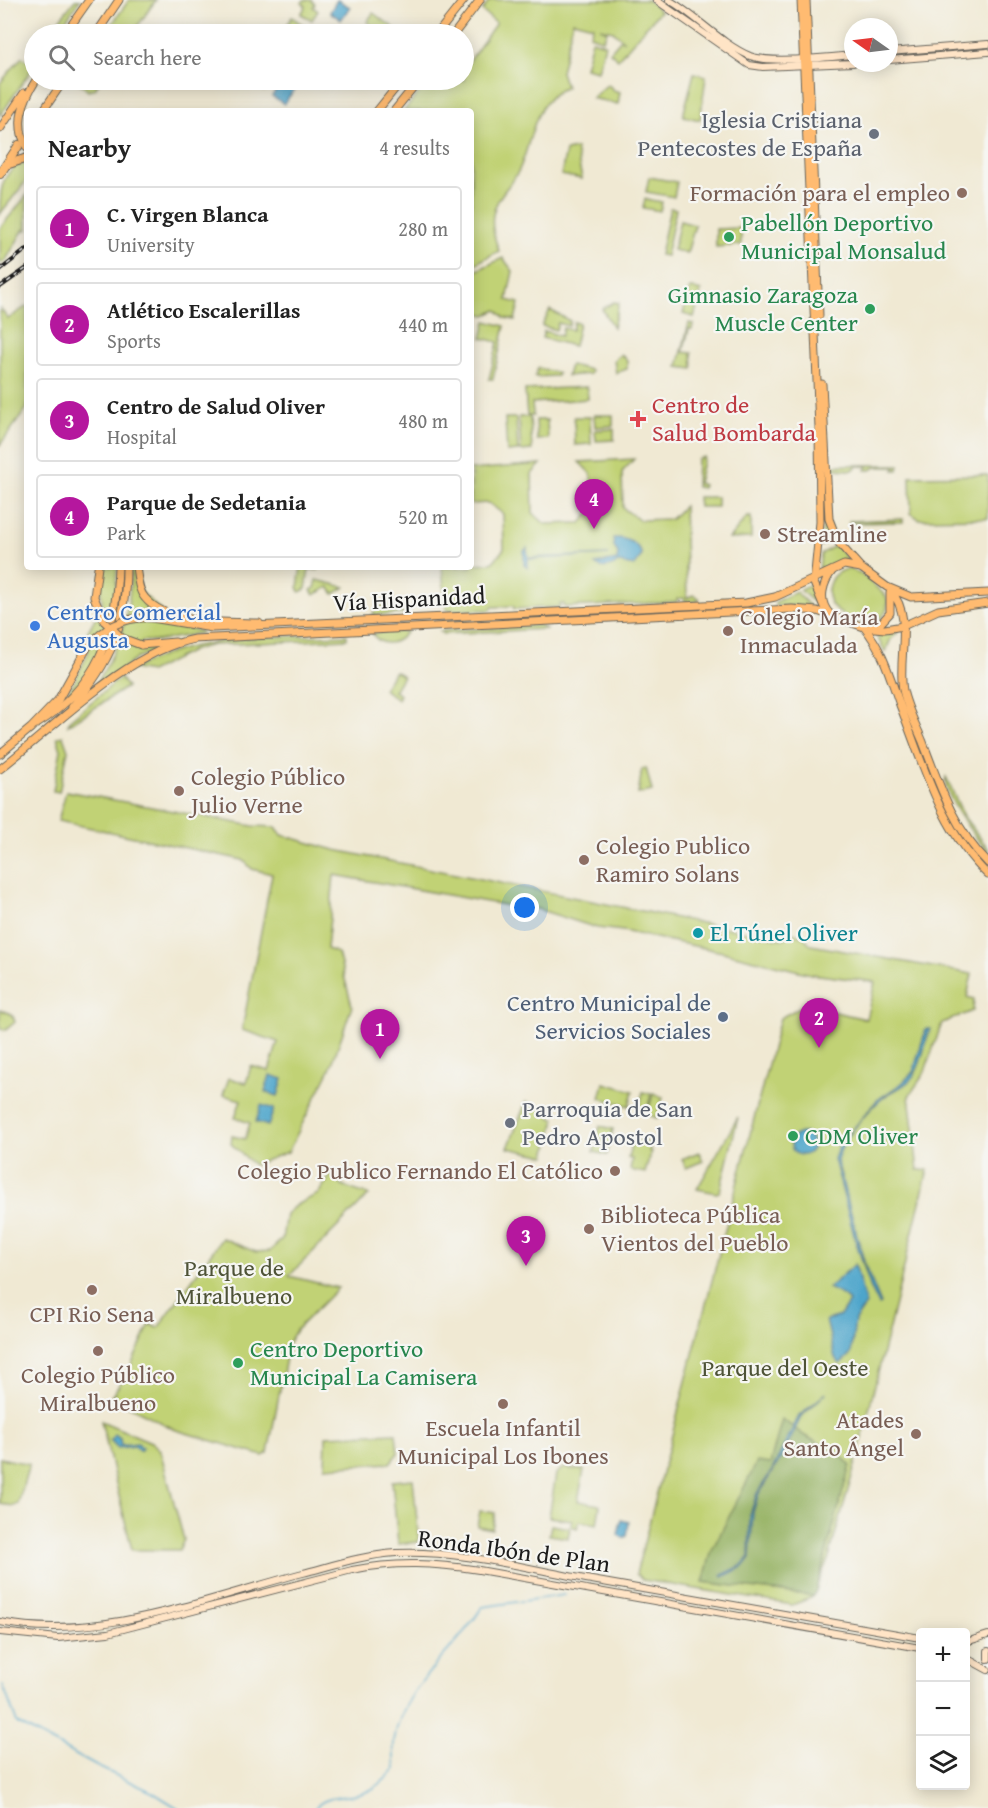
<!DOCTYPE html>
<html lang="en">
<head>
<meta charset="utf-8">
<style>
	:root { --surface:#fff; --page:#f2f2f2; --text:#222; --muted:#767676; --line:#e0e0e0; --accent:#b5179e }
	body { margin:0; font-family:"Gentium Book Plus",serif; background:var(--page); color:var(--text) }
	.controls { position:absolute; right:18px; bottom:18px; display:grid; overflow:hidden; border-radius:6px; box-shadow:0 3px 15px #0003 }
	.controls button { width:54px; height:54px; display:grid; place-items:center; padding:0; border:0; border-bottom:2px solid var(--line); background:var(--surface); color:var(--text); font:30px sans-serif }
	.compass { position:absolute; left:844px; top:18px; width:54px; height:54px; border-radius:50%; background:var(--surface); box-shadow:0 3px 15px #0003; rotate:284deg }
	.you { position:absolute; left:525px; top:908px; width:21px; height:21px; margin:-15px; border:4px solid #fff; border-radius:50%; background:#1a73e8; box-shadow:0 0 0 9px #1a73e833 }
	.badge { display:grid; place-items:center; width:39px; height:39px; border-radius:50%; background:var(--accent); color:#fff; font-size:20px; font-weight:700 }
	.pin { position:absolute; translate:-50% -50px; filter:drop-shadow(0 2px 3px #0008) }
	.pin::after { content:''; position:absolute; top:32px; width:21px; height:18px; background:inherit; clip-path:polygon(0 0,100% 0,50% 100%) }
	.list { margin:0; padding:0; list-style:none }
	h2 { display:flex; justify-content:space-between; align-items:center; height:78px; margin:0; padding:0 24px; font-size:26px }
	h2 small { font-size:20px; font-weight:400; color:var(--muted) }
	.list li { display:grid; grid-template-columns:39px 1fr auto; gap:18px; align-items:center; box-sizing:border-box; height:84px; margin:0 12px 12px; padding:0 12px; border:2px solid var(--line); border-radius:6px }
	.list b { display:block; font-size:22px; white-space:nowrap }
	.list p { margin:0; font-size:20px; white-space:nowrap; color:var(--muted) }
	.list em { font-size:20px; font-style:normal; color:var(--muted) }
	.icon { flex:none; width:33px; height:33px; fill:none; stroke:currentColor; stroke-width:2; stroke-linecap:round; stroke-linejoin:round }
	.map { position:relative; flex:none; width:988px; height:1808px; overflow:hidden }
	.search { position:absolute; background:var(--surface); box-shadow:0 3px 15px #0003; left:24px; top:24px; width:450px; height:66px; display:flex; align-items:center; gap:15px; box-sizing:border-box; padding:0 21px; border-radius:33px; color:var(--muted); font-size:22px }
	.panel { position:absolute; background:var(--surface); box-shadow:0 3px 15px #0003; left:24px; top:108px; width:450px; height:462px; border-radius:6px }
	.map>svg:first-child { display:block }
</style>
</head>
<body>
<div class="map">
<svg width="988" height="1808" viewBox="0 0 988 1808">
	<rect width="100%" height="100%" fill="#f6f6f2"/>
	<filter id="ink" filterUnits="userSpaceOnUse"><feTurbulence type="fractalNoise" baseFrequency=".0167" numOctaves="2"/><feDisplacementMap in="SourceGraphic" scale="12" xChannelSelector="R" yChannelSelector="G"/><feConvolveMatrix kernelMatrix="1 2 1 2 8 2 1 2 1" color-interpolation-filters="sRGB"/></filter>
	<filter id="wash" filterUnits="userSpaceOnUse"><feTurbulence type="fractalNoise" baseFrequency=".008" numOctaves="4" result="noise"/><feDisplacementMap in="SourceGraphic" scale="24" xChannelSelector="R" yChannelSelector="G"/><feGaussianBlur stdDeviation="1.35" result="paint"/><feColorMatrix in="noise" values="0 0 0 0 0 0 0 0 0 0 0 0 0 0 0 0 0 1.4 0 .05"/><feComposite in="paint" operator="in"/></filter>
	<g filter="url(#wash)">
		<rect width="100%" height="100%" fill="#f0e9d3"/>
		<path fill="#c1d275" stroke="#6e7748" stroke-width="1.5" d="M75,0H80L56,34H48Z
			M129,0H156L132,34H105Z
			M304,0H311L315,4L313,7L318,11L312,20L301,14L306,6L302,3Z
			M490,0H648L660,11L618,59L610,52L621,39L624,41L613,31L600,28L607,31L603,40L590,35L593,26L573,21L561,72L566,87C531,102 533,141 519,170C511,186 496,196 493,215C491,228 495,239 499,251L471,266V111H404L429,80H464V69L496,23L482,11Z
			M373,13L403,34H383L367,22Z
			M292,17L306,27L301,34H280Z
			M592,40L605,44L598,71L585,68Z
			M34,53V66L0,116V83L22,57L28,61Z
			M694,73L706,76L700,120L683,116Z
			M76,80H101L95,89L88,91Z
			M249,80H271L264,91Z
			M608,84L613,90L620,92L618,104L592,98Z
			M576,149L582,179L561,175L566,151Z
			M21,163H27V180L0,214C0,193 0,174 21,163Z
			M649,177L677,182L674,197L646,192Z
			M27,195V230L24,229L6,260L0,264V228Z
			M645,199L662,202L660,211L643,208Z
			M670,208L676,209L666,256L660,255Z
			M680,221L695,225L687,253L673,250Z
			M741,228V245L716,247V229Z
			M503,258L513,271L507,300L519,303L515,320L505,318L497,310L486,315L471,312V273Z
			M690,288L701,291L694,317L683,314Z
			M614,302L619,303L613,327L602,309Z
			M27,306V408L0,445V308L8,319Z
			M550,310L570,321L569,326L558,323L556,330L542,326Z
			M486,321L505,326L493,379H489L498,342L482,338Z
			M574,322L579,323L574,346L542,338L544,331L561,336L563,328L572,330Z
			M689,323L693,324L692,329H689L683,352L692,353L693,369L678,367Z
			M621,354L627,361V369L616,373L614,360Z
			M570,365L591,370L590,374L567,376Z
			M538,368L558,373L557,376L535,377Z
			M587,387L588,399L532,403L533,416H527L525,390Z
			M594,415H613V426L595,427Z
			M519,417H530L532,450L521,451Z
			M574,417H590L591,444L575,445Z
			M516,418L518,451L507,452L505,418Z
			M536,420H547L548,439L537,440Z
			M614,429V440L596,441L595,430Z
			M704,457L698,483L703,485L702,488L696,487L697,459Z
			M634,459L622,472L623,508L639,520L671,519L684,506L687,598L693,595L699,598V601L685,602L684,598L677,599V602L564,607V604H560V607L514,609V606L492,607L491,610H446L442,567H471V564L492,563L504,549L503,514L489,503L471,504V470L541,464L532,474L533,513L545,524L581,523L593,509L591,474L579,462Z
			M833,465H899L898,470H894L896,467H876L871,470H866L868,466H857L853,470L833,469Z
			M988,475V518L919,519L911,513L910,476Z
			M698,497H717V507H699Z
			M747,517H751V538L729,539Z
			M903,519V522L849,523V521Z
			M827,522L834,539L821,546L823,523Z
			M836,545L848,560L819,569L821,554Z
			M104,567H117C116,614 102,670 63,700L74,683L89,651L82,642L97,615L103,609L100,584Z
			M131,567H135L140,591L164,614H149V621L201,631V633L157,641H142L140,647H161L139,657L92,690C119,650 131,615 131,567Z
			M301,567H319L318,570L309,569L306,589L300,592L298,587Z
			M848,569L860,573L886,596C899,639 813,622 830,582C833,574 839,571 848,569Z
			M317,580L345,587L334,594L329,587L314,595L311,590L315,588Z
			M811,585L819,607L800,590Z
			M796,592L810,606H775V602Z
			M386,605L397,607L404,614L372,615L376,609Z
			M539,625L546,629L443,634L440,631Z
			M407,631C398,645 381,648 372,633Z
			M898,632L891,639L885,652L875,633Z
			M347,635V639L213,645L196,649L150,672L133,669C203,632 270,638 347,635Z
			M395,671L403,676L394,691L400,695L398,699L383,689Z
			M120,678L127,687L68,725L70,720Z
			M63,736L68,750L59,792L53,791L61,750L57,737Z
			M646,768L652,791L638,794L642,769Z
			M946,777L964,817L988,848V852C976,839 941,793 946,777Z
			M66,791L253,826L276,827L282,835L335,850L782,939L795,933L804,937L811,945L972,974L967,997L974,999L973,1011L942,1023L924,1074L909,1096L918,1170H928L856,1462L828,1560L811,1598L792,1605L643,1580L636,1574L780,1018L804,1005L866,1019L875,982L811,974L723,952L623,931L597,928L531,907L521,908L334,875L327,949L338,953L352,1006L331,1067L288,1152L254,1165L231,1144L232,1136L245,1139L250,1123L235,1118L241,1100L223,1095L229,1078L246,1083L251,1066L269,1071L278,1042L242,1030L272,874L252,869L243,860L58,821Z
			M0,1010C8,1012 13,1013 15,1022L6,1030L0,1029Z
			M604,1083L633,1091L629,1106L600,1098Z
			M643,1092L651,1094L646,1115L638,1112Z
			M653,1094L663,1097L657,1118L647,1115Z
			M526,1102L552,1110L550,1118L555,1119L546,1156L508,1148Z
			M738,1117L720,1191L717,1193L697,1189Z
			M600,1126L613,1129L607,1155L594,1152Z
			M637,1140L651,1143L649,1151H651L645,1173L630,1170L632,1159L628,1158L632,1141Z
			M699,1152L703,1161L686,1168L682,1159Z
			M332,1173L342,1186L369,1195L289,1276L338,1288L296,1330L289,1342L268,1453L263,1456L176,1430L111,1397L128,1372L150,1324L158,1328L222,1238L256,1252L270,1251L282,1239L286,1214L296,1205L318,1194Z
			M101,1421L151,1442L160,1450L184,1540L179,1550H132Z
			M396,1433L398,1453L390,1463L325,1467L326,1436Z
			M0,1458L29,1464L18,1504L14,1506L0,1504Z
			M563,1468L584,1470L578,1501L600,1505L597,1524L579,1521L577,1528L571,1526L572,1520L549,1517L556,1474Z
			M413,1479L419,1542L398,1544L392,1481Z
			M480,1511L495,1513L492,1529L477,1526Z
			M551,1525L570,1528L568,1538L549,1535Z"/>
		<path fill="#98b466" stroke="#5a6841" stroke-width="1.5" d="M782,1419L805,1436L839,1453L850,1465L816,1591L813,1596L703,1582L712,1550L757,1462L770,1464Z"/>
		<path fill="#4ea5cb" stroke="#356074" stroke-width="1.5" d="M337,0L350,7L341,20L330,12Z
			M283,80H301L284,104L272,96Z
			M613,538C626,537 638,543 642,555L634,566L619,563C611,566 603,571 595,564L617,560L618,553L614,547Z
			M527,548L528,558L609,555L528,559V568L524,565V551Z
			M926,1029H930C924,1045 922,1065 912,1078C905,1087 893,1090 884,1097C869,1109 840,1142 837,1161L865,1265L881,1304L879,1305L871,1289L855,1239L834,1159L839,1146L877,1100L902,1083L913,1072Z
			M270,1075L283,1079L278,1096L265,1092Z
			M261,1105L274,1109L268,1126L256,1122Z
			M791 1144a11 11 0 1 1 22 0a11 11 0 1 1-22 0Z
			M855,1264L866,1305L855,1320L851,1354L840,1364L835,1358L826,1320L840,1316L849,1302L844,1296L828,1288Z
			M826,1393L801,1417L783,1455L759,1493L753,1512L750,1558L743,1567L723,1577L722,1575L741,1566L749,1557L750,1515L757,1493L771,1472L799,1416Z
			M115,1434L120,1438L121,1445L138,1443L142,1448L140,1451L135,1446L118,1448L110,1440Z
			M621,1520L629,1522L627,1536L623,1538L618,1535Z"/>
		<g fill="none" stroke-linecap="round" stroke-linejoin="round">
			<path stroke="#4ea5cb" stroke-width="1.5" d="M3,1685L17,1723L96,1766L152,1792L178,1808
				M315,1808C326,1795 345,1798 360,1794C375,1790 385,1780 395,1769C394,1760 393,1750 394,1741C402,1685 455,1653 482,1607L564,1595"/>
		</g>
	</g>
	<g filter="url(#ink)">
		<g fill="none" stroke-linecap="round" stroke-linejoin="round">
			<defs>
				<path id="secondary" d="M656,0L749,65L763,67L853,63
					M669,0C697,16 720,43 750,56C771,64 828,57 853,55
					M889,52L988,44
					M889,60L988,52
					M0,1622C100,1642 207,1598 303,1573C334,1565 364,1555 396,1553C459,1550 524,1568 586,1579C698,1599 809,1618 920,1638
					M0,1632L58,1638L108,1633L352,1570C396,1561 435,1563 479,1570L920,1648
					M966,1642L988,1635
					M988,1651V1659
					M966,1658L988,1670"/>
				<path id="primary" d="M801,0L819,428L820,522L814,583L824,607
					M806,0L819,316
					M65,34L89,0
					M96,34L119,0
					M437,34L464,0
					M454,34L480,0
					M43,111L64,80
					M377,111L402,80
					M394,111L419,80
					M0,129L24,93
					M27,148C14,123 23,101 36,80
					M822,384L829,519L838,542L861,568
					M98,567L94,597L104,621
					M136,567C138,578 138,590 145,598C167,625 228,622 259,623
					M141,645L175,642
					M72,707C111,662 126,627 126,567
					M37,724C97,687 116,635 118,567"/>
				<path id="trunk" d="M891,591C914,617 897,659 903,690C907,708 916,725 923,742C940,787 954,829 988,863
					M830,614C817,601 823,582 833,570
					M152,618L212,628L746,603L775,597L844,565L861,568L887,587L911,597L988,593
					M864,627C883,650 890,677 900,705C924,766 940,829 988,875
					M870,627L880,624L890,613V593
					M0,754L31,728L58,700L88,646
					M0,769C53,728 129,651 194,639L792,609L817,611L864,627L885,629L903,626L938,610L988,603"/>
				<path id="motorway" d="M9,164L27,158
					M0,174L19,145"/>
			</defs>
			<use href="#secondary" stroke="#66645c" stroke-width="8"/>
			<use href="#primary" stroke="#66645c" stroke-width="9"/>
			<use href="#trunk" stroke="#66645c" stroke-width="9"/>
			<use href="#motorway" stroke="#66645c" stroke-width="10"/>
			<use href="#secondary" stroke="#ffe4c6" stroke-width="6"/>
			<use href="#primary" stroke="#ffbb71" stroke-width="7"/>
			<use href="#trunk" stroke="#ffbb71" stroke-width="7"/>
			<use href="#motorway" stroke="#ffbb71" stroke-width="8"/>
			<defs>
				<path id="rail" d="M0,270L27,249
					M0,287L27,268"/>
			</defs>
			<use href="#rail" stroke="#1c1c1c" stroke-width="4"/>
			<use href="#rail" stroke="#f6f6f2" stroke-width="1.5" stroke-dasharray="4.5" stroke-linecap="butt"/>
			<defs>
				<path id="primary-bridge" d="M104,621L122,638L141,645"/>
				<path id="trunk-bridge" d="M88,646C105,627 126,616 152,618"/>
			</defs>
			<use href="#primary-bridge" stroke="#66645c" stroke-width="9" stroke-linecap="butt"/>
			<use href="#trunk-bridge" stroke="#66645c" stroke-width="9" stroke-linecap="butt"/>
			<use href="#primary-bridge" stroke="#ffbb71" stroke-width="7"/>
			<use href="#trunk-bridge" stroke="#ffbb71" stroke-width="7"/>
		</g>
	</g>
	<g fill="#6b7280" stroke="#f6f6f2" stroke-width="2">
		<circle cx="874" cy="134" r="6"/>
		<circle cx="510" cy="1123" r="6"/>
	</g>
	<g fill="#8d6e63" stroke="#f6f6f2" stroke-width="2">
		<circle cx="962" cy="193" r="6"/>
		<circle cx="765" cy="534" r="6"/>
		<circle cx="728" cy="631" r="6"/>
		<circle cx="179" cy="791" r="6"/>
		<circle cx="584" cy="860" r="6"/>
		<circle cx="615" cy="1171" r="6"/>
		<circle cx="589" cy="1229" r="6"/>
		<circle cx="92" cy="1290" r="6"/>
		<circle cx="98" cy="1351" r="6"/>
		<circle cx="503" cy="1404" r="6"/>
		<circle cx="916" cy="1434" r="6"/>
	</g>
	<g fill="#2e9e5b" stroke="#f6f6f2" stroke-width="2">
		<circle cx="729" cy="237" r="6"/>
		<circle cx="870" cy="309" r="6"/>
		<circle cx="793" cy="1136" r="6"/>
		<circle cx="238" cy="1363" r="6"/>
	</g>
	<path fill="#e0444e" stroke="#f6f6f2" stroke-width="2" d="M635 410h6v6h6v6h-6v6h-6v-6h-6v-6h6z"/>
	<circle fill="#3f7fe0" stroke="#f6f6f2" stroke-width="2" cx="35" cy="626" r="6"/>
	<circle fill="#0f9aa8" stroke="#f6f6f2" stroke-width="2" cx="698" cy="933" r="6"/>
	<circle fill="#5c6f8a" stroke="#f6f6f2" stroke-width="2" cx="723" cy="1017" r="6"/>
	<g text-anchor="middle" stroke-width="4.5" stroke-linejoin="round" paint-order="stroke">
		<g font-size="24" fill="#5b616d" stroke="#f6f6f2" text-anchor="end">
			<text x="862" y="128">Iglesia Cristiana<tspan x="862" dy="28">Pentecostes de España</tspan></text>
			<text x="522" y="1117" text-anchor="start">Parroquia de San<tspan x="522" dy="28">Pedro Apostol</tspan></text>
		</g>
		<g font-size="24" fill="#785e54" stroke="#f6f6f2" text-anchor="start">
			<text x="950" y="201" text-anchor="end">Formación para el empleo</text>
			<text x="777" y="542">Streamline</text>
			<text x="740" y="625">Colegio María<tspan x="740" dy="28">Inmaculada</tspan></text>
			<text x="191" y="785">Colegio Público<tspan x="191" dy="28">Julio Verne</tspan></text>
			<text x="596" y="854">Colegio Publico<tspan x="596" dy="28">Ramiro Solans</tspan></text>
			<text x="603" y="1179" text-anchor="end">Colegio Publico Fernando El Católico</text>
			<text x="601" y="1223">Biblioteca Pública<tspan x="601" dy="28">Vientos del Pueblo</tspan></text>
			<text x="92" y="1322" text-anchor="middle">CPI Rio Sena</text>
			<text x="98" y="1383" text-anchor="middle">Colegio Público<tspan x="98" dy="28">Miralbueno</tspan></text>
			<text x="904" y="1428" text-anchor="end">Atades<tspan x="904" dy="28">Santo Ángel</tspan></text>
			<text x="503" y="1436" text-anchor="middle">Escuela Infantil<tspan x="503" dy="28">Municipal Los Ibones</tspan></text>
		</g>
		<g font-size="24" fill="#27864d" stroke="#f6f6f2" text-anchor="start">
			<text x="741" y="231">Pabellón Deportivo<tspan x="741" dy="28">Municipal Monsalud</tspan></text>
			<text x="858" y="303" text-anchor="end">Gimnasio Zaragoza<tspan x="858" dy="28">Muscle Center</tspan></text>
			<text x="805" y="1144">CDM Oliver</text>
			<text x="250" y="1357">Centro Deportivo<tspan x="250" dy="28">Municipal La Camisera</tspan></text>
		</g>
		<g font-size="24" fill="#be3a42" stroke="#f6f6f2" text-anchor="start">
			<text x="652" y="413">Centro de<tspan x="652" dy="28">Salud Bombarda</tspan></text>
		</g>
		<g font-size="24" fill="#1c1c1c" stroke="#f6f6f2">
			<text transform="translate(409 599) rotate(-3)" y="8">Vía Hispanidad</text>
			<text transform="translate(514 1551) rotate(8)" y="8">Ronda Ibón de Plan</text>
		</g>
		<g font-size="24" fill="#366cbe" stroke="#f6f6f2" text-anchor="start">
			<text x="47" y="620">Centro Comercial<tspan x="47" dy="28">Augusta</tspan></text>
		</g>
		<g font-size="24" fill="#0d838f" stroke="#f6f6f2" text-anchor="start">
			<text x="710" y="941">El Túnel Oliver</text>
		</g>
		<g font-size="24" fill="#4e5e75" stroke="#f6f6f2" text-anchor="end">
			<text x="711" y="1011">Centro Municipal de<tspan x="711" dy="28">Servicios Sociales</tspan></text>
		</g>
		<g font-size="24" fill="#4e5337" stroke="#f6f6f2">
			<text x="234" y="1276">Parque de<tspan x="234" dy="28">Miralbueno</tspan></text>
			<text x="785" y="1376">Parque del Oeste</text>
		</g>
	</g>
</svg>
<div class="controls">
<button>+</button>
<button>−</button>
<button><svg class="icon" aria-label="layers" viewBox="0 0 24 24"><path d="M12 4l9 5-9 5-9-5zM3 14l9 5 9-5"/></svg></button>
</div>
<svg class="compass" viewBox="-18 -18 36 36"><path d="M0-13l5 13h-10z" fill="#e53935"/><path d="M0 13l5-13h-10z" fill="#767676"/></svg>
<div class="you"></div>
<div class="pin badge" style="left:380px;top:1059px">1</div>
<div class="pin badge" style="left:819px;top:1048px">2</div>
<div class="pin badge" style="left:526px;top:1266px">3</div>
<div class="pin badge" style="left:594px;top:529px">4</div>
<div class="search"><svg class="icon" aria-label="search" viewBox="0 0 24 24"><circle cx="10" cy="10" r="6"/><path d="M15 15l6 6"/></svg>Search here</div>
<section class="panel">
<h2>Nearby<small>4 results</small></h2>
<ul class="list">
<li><span class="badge">1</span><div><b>C. Virgen Blanca</b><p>University</p></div><em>280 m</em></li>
<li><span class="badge">2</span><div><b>Atlético Escalerillas</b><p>Sports</p></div><em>440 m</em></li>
<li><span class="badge">3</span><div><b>Centro de Salud Oliver</b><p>Hospital</p></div><em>480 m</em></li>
<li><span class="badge">4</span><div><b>Parque de Sedetania</b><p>Park</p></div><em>520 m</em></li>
</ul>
</section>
</div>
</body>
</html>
